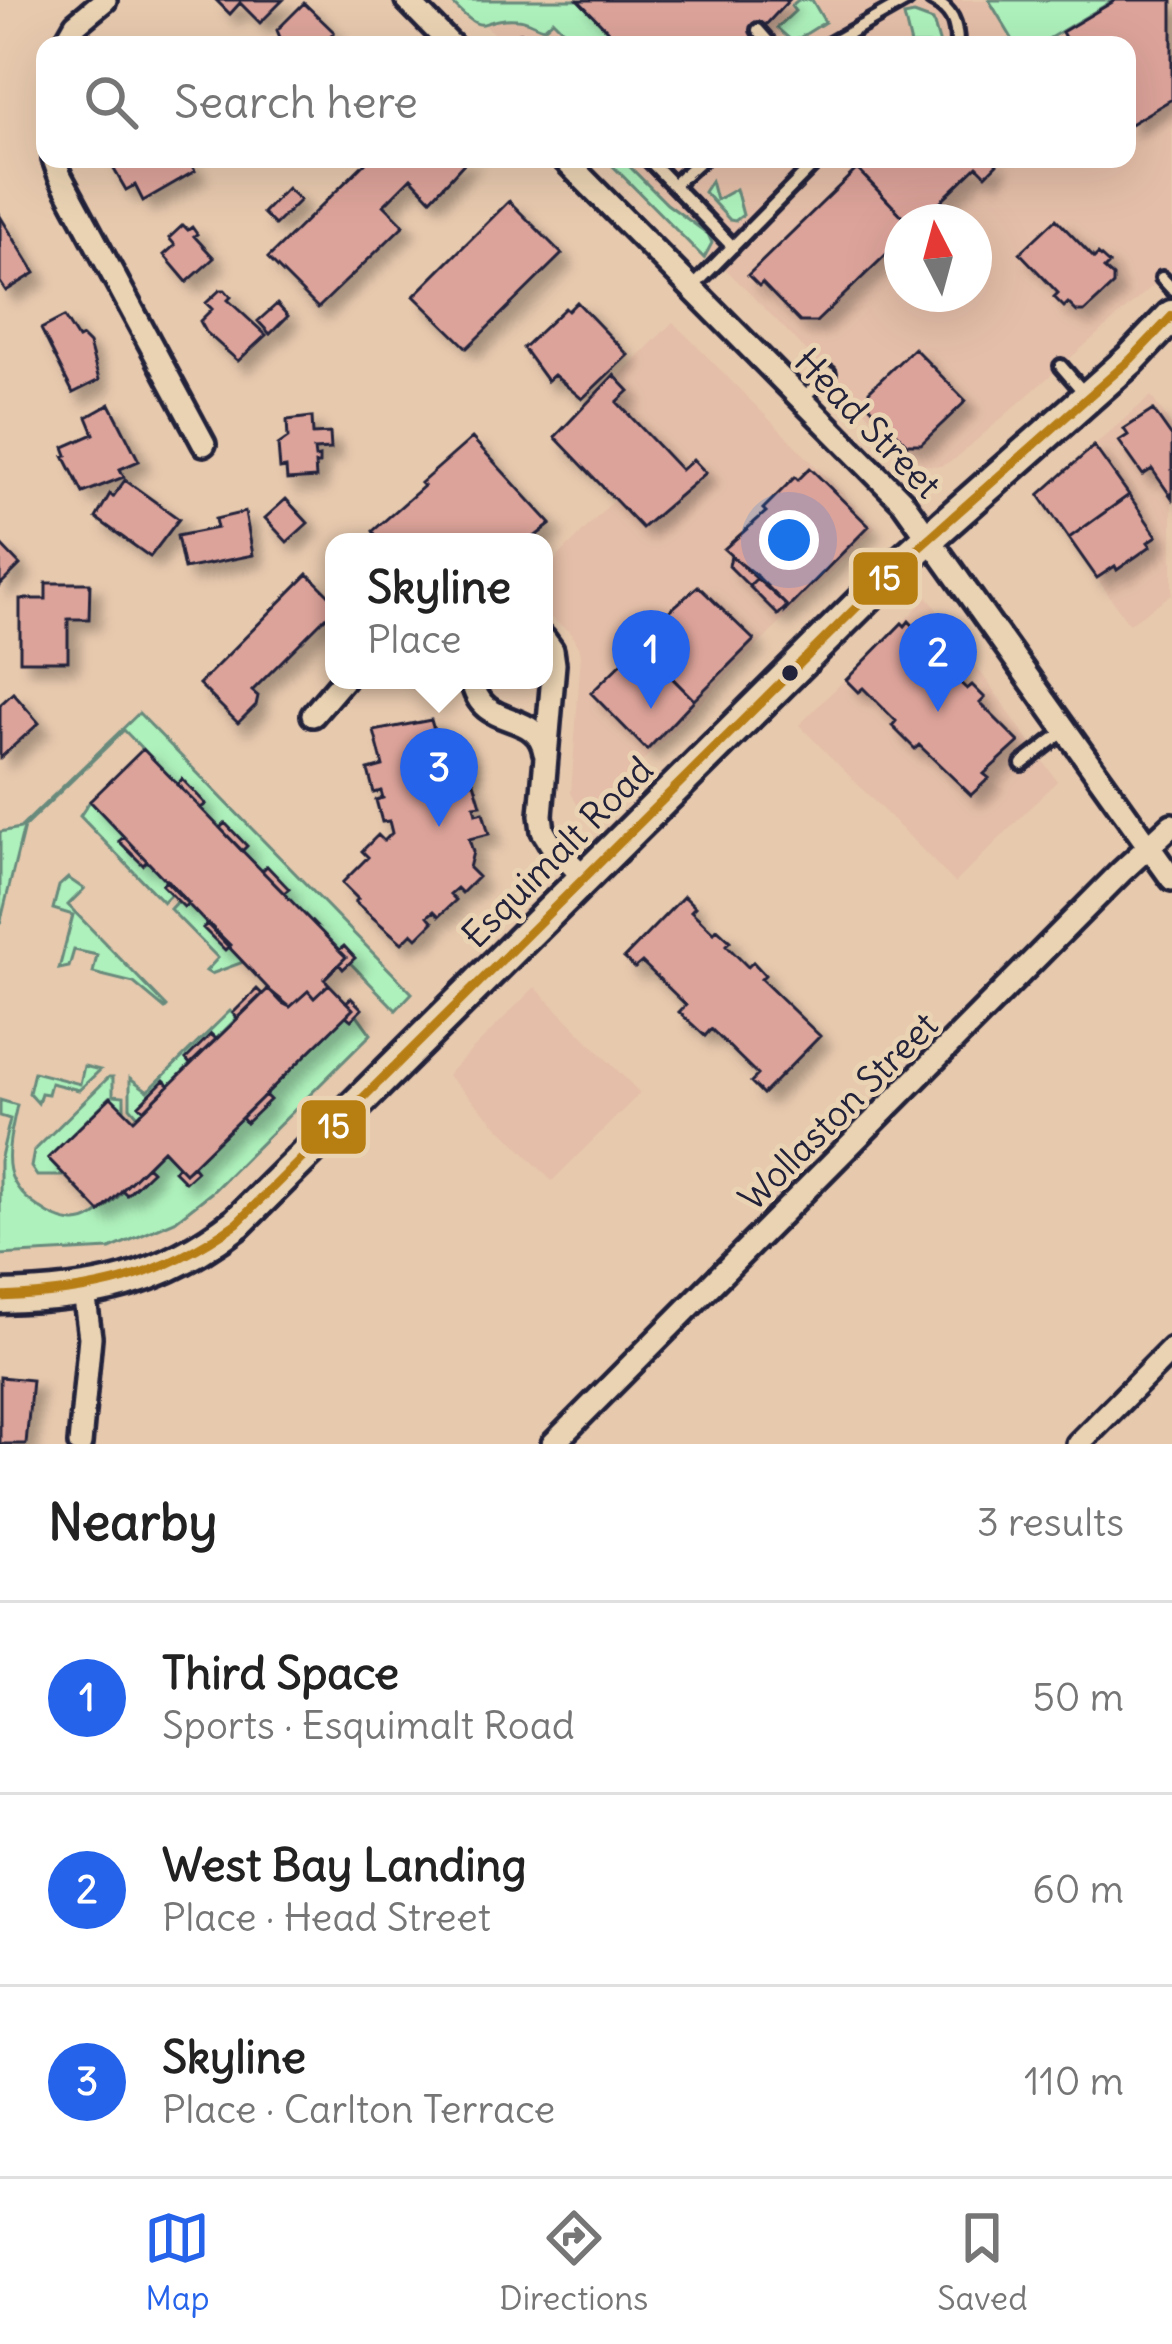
<!DOCTYPE html>
<html lang="en">
<head>
<meta charset="utf-8">
<style>
	:root { --surface:#fff; --page:#f2f2f2; --text:#222; --muted:#767676; --line:#e0e0e0; --accent:#2563eb }
	body { margin:0; font-family:Delius,sans-serif; background:var(--page); color:var(--text) }
	.compass { position:absolute; left:884px; top:204px; width:108px; height:108px; border-radius:50%; background:var(--surface); box-shadow:0 12px 48px #0002; rotate:354deg }
	.you { position:absolute; left:789px; top:540px; width:42px; height:42px; margin:-30px; border:9px solid #fff; border-radius:50%; background:#1a73e8; box-shadow:0 0 0 18px #1a73e833 }
	.badge { display:grid; place-items:center; width:78px; height:78px; border-radius:50%; background:var(--accent); color:#fff; font-size:39px; font-weight:700 }
	.pin { position:absolute; translate:-50% -99px; filter:drop-shadow(0 3px 6px #0008) }
	.pin::after { content:''; position:absolute; top:63px; width:42px; height:36px; background:inherit; clip-path:polygon(0 0,100% 0,50% 100%) }
	.popup { position:absolute; left:325px; top:533px; width:228px; height:156px; box-sizing:border-box; display:grid; place-content:center; border-radius:24px; background:var(--surface); filter:drop-shadow(0 3px 9px #0005); font-size:39px; white-space:nowrap; color:var(--muted) }
	.popup b { font-size:45px; color:var(--text) }
	.popup::after { content:''; position:absolute; left:50%; top:100%; margin-left:-24px; border:24px solid transparent; border-top-color:var(--surface) }
	.list { margin:0; padding:0; list-style:none }
	h2 { display:flex; justify-content:space-between; align-items:center; height:156px; margin:0; padding:0 48px; font-size:51px }
	h2 small { font-size:39px; font-weight:400; color:var(--muted) }
	.list li { display:grid; grid-template-columns:78px 1fr auto; gap:36px; align-items:center; box-sizing:border-box; height:192px; padding:0 48px; border-top:3px solid var(--line) }
	.list b { display:block; font-size:45px; white-space:nowrap }
	.list p { margin:0; font-size:39px; white-space:nowrap; color:var(--muted) }
	.list em { font-size:39px; font-style:normal; color:var(--muted) }
	.icon { flex:none; width:66px; height:66px; fill:none; stroke:currentColor; stroke-width:2; stroke-linecap:round; stroke-linejoin:round }
	.map { position:relative; flex:none; width:1172px; height:1444px; overflow:hidden }
	.search { position:absolute; background:var(--surface); box-shadow:0 12px 48px #0002; left:36px; right:36px; top:36px; height:132px; display:flex; align-items:center; gap:30px; box-sizing:border-box; padding:0 42px; border-radius:24px; color:var(--muted); font-size:45px }
	.sheet { height:732px; background:var(--surface) }
	nav { display:flex; justify-content:space-around; align-items:center; box-sizing:border-box; height:168px; border-top:3px solid var(--line); background:var(--surface); font-size:33px; color:var(--muted) }
	nav a { display:grid; justify-items:center; gap:6px }
	nav .on { color:var(--accent) }
	.map>svg:first-child { display:block }
</style>
</head>
<body>
<div class="map">
<svg width="1172" height="1444" viewBox="0 0 1172 1444">
	<defs>
		<filter id="shadow"><feDropShadow dx="10" dy="10" stdDeviation="6" flood-color="#0004"/></filter>
	</defs>
	<rect width="100%" height="100%" fill="#e7c9ae"/>
	<filter id="ink" filterUnits="userSpaceOnUse"><feTurbulence type="fractalNoise" baseFrequency=".00833" numOctaves="2"/><feDisplacementMap in="SourceGraphic" scale="24" xChannelSelector="R" yChannelSelector="G"/><feConvolveMatrix kernelMatrix="1 2 1 2 8 2 1 2 1" color-interpolation-filters="sRGB"/></filter>
	<g filter="url(#ink)">
		<path fill="#e4bea8" fill-rule="evenodd" d="M460,0H989L1016,45H505Z
			M1114,0H1172V269L955,459L941,466L925,465L912,458L617,159H1127V45H1038ZM902,222H974V294H902Z
			M673,322L876,527L595,809L587,812L579,808L571,793L581,653L570,632L544,613V571L616,498L557,437Z
			M1151,396L1172,426V594L1129,624L1038,494Z
			M928,597L1057,781L955,883L799,725Z
			M535,987L640,1093L552,1181L447,1075Z"/>
		<path fill="#aef1bc" stroke="#688a7c" stroke-width="3" d="M449,0H578L609,32L596,45H578L553,20L544,28C535,26 527,19 517,19C475,15 491,43 449,0Z
			M798,0H812L825,22L793,42L777,28L795,11L791,6Z
			M989,0H1114L1038,45H1016Z
			M914,14L933,21L940,45H911L904,16Z
			M606,159H622L667,204L708,234L712,243L704,258Z
			M711,181L716,200L736,189L743,215L735,221L730,220L704,192Z
			M139,713L412,993L396,1010L124,730L24,827L0,924V832L20,828Z
			M90,801L176,889L163,902L80,816Z
			M68,878L84,889L68,905L167,1007L165,1009L134,983L93,973L97,955L74,950L69,967L59,969L73,915L53,909L59,886Z
			M182,896L246,961L211,974L206,971L218,958L170,909Z
			M353,1009L371,1034L212,1192L175,1221L110,1249L0,1255V1161L10,1119L0,1116V1100L17,1105C4,1162 0,1185 49,1214C64,1222 79,1226 94,1216C119,1200 141,1171 163,1150L186,1172Z
			M230,1011L237,1018L138,1116L130,1107V1078L148,1091Z
			M84,1066L100,1070L79,1090L51,1083L48,1094L41,1093L38,1103L29,1093L34,1072L80,1084Z
			M109,1077H113V1095L124,1096V1110L110,1097L48,1158L65,1176H37L31,1167L34,1151Z"/>
		<path fill="#dca39a" stroke="#22223b" stroke-width="3" filter="url(#shadow)" d="M216,0H283L260,23L240,3L230,14Z
			M578,0H789L747,45H596L609,32Z
			M1116,0H1172V99L1127,126V45H1069L1062,32Z
			M304,3L334,32L321,45H283L277,30Z
			M108,159H188L195,171L143,201L135,185L126,190Z
			M369,159H468L431,199L411,178L384,205L404,225L318,308L268,258Z
			M848,159H993L997,164L986,175L977,166L919,222H908Z
			M857,169L908,222H902V239L816,322H800L762,283L759,286L748,275Z
			M287,188L300,200L275,225L263,213Z
			M509,201L562,254L467,348L414,296Z
			M0,216L35,273L6,291L0,282Z
			M1056,219L1094,258L1098,254L1109,264L1104,269L1113,277V285L1084,312H1077L1068,303L1064,307L1054,297L1058,293L1020,253Z
			M183,225L188,230L192,227L197,234L194,236L214,258L187,282L164,255L175,245L169,238Z
			M220,290H225L231,297L228,300L266,335L238,361L206,332L200,321L212,309L206,303Z
			M577,302L628,355L582,399L554,375L547,381L523,348L565,308L568,311Z
			M277,304L288,316L270,334L258,321Z
			M64,317L78,339L82,337L89,344L99,380L73,393L41,329Z
			M914,348L966,401L921,444H907L869,405V391Z
			M614,375L629,391L617,402L681,470L693,459L706,473L642,528L555,437Z
			M110,404L139,461L120,469L124,477L83,493L64,456L67,455L64,447L94,434L87,417Z
			M1153,410L1172,437V498L1152,469L1143,475L1119,441L1128,435L1124,429Z
			M312,417L313,434L330,433L331,449L314,450L315,458L319,457V464H315L316,478L287,480L286,468L280,469L278,445L288,438L287,420Z
			M472,438L551,524L528,542H503L496,535L488,542H367L375,534L373,531L424,486L421,483Z
			M1094,446L1129,495L1069,538L1039,495Z
			M810,468L869,526L786,610L787,606L724,549L766,512L763,509L795,477L798,480Z
			M125,480L179,519L150,557L96,518L110,494L113,497Z
			M1129,495L1157,536L1148,542L1151,546L1117,570L1115,566L1097,578L1069,538Z
			M286,499L308,523L287,542L265,518Z
			M245,512L253,555L184,569L177,536L217,528L215,519Z
			M0,544L20,565L0,585Z
			M731,556L758,577L749,586L729,566Z
			M308,574L334,600V609L252,691L258,696L256,705L238,723L199,684Z
			M758,577L787,606L778,615L749,586Z
			M46,583H90L89,619H68V661H20V599H46Z
			M698,586L754,640L694,700L635,641Z
			M909,621L923,636L919,641L943,665L948,661L961,674L956,679L967,689L972,685L985,698L980,703L1019,742L984,774L989,778L971,795L919,745L915,749L892,726L896,721L863,688L858,692L846,680L902,623L905,626Z
			M640,645L694,700L647,750L591,693Z
			M13,693L39,723L0,758V705Z
			M431,720L438,744L456,739L460,753L466,751L472,774L466,776L468,784L474,782L481,805L474,806L476,814L483,812L489,834L469,839L473,852L469,868L478,877L462,893L457,888L450,894L456,900L439,916L434,911L428,916L433,922L417,938L412,933L402,943L355,902L358,899L342,883L368,857L362,851L378,835L384,841L392,833L389,821L382,822L376,800L383,798L381,791L374,793L368,770L383,766L374,731Z
			M143,749L346,957L324,979L329,984L314,998L308,991L290,1007L282,1003L90,801Z
			M182,779L206,804L201,808L177,785Z
			M225,823L247,846L242,851L220,828Z
			M124,837L147,861L143,865L119,841Z
			M267,866L289,889L284,893L262,871Z
			M167,880L189,903L184,907L162,885Z
			M684,896L695,907L691,911L714,933L717,929L730,941L726,945L748,967L753,962L765,975L761,979L820,1036L763,1094L751,1082L758,1075L711,1029L705,1036L679,1012L686,1005L642,962L635,968L624,958Z
			M208,923L230,945L225,950L203,928Z
			M344,946L355,958L343,969L339,964L346,957L339,950Z
			M329,984L353,1009L185,1173L163,1150L100,1212L48,1158L111,1097L134,1120L268,989L290,1007L308,991L314,998Z
			M257,989L262,994L237,1018L233,1013Z
			M351,998L362,1009L351,1020L346,1016L353,1009L346,1002Z
			M211,1034L216,1039L190,1064L186,1059Z
			M164,1080L169,1085L144,1110L139,1105Z
			M265,1095L270,1100L246,1123L242,1118Z
			M147,1166L152,1171L127,1195L122,1190Z
			M178,1166L185,1173L193,1166L197,1171L185,1182L174,1171Z
			M0,1377L32,1380L26,1444H0Z"/>
		<g fill="none" stroke-linecap="round" stroke-linejoin="round">
			<defs>
				<path id="lane" d="M932,0C952,10 957,23 957,45
					M758,30L771,45
					M509,45L522,41L530,45
					M828,45L907,0
					M648,159L733,247
					M673,185L702,159
					M1162,278L1172,289
					M692,288L819,159
					M1061,366L1086,395
					M802,399L829,373
					M1022,764L1067,729"/>
				<path id="street" d="M407,0L451,45
					M64,45L76,24L105,0
					M54,159L60,176L204,444
					M564,159L903,502L1172,879
					M544,639L552,650L554,664L541,815L543,831L551,844L585,878
					M472,680C481,733 537,707 545,753
					M313,715L343,680
					M80,1444L90,1337L84,1292
					M553,1444L1121,872L1172,825
					M1078,1444L1172,1349"/>
				<path id="secondary" d="M0,1297C94,1295 161,1282 237,1223L902,562L1131,359L1172,316"/>
			</defs>
			<use href="#lane" stroke="#22223b" stroke-width="20"/>
			<use href="#street" stroke="#22223b" stroke-width="30"/>
			<use href="#secondary" stroke="#22223b" stroke-width="39"/>
			<use href="#lane" stroke="#ead3b3" stroke-width="10"/>
			<use href="#street" stroke="#ead3b3" stroke-width="21"/>
			<use href="#secondary" stroke="#ead3b3" stroke-width="30"/>
			<defs>
				<path id="bus-1" d="M0,1297C94,1293 160,1278 237,1223L902,562L1131,359L1172,316"/>
			</defs>
			<use href="#bus-1" stroke="#ead3b3" stroke-width="18"/>
			<use href="#bus-1" stroke="#b77e12" stroke-width="9"/>
		</g>
	</g>
	<circle fill="#22223b" stroke="#ead3b3" stroke-width="4.5" cx="790" cy="673" r="10"/>
	<g text-anchor="middle" stroke-width="10" stroke-linejoin="round" paint-order="stroke">
		<g font-size="36" fill="#22223b" stroke="#ead3b3">
			<text transform="translate(868 423) rotate(46)" y="13">Head Street</text>
			<text transform="translate(557 852) rotate(-45)" y="13">Esquimalt Road</text>
			<text transform="translate(838 1111) rotate(-45)" y="13">Wollaston Street</text>
		</g>
	</g>
	<g stroke="#ead3b3" stroke-width="4.5">
		<rect x="851" y="550" width="69" height="57" rx="12" fill="#b77e12"/>
		<rect x="299" y="1098" width="69" height="58" rx="12" fill="#b77e12"/>
	</g>
	<g font-size="33" text-anchor="middle" font-weight="bold" fill="#fff">
		<text x="885" y="590">15</text>
		<text x="334" y="1138">15</text>
	</g>
</svg>
<svg class="compass" viewBox="-18 -18 36 36"><path d="M0-13l5 13h-10z" fill="#e53935"/><path d="M0 13l5-13h-10z" fill="#767676"/></svg>
<div class="you"></div>
<div class="pin badge" style="left:651px;top:709px">1</div>
<div class="pin badge" style="left:938px;top:712px">2</div>
<div class="pin badge" style="left:439px;top:827px">3</div>
<div class="popup"><b>Skyline</b>Place</div>
<div class="search"><svg class="icon" aria-label="search" viewBox="0 0 24 24"><circle cx="10" cy="10" r="6"/><path d="M15 15l6 6"/></svg>Search here</div>
</div>
<section class="sheet">
<h2>Nearby<small>3 results</small></h2>
<ul class="list">
<li><span class="badge">1</span><div><b>Third Space</b><p>Sports · Esquimalt Road</p></div><em>50 m</em></li>
<li><span class="badge">2</span><div><b>West Bay Landing</b><p>Place · Head Street</p></div><em>60 m</em></li>
<li><span class="badge">3</span><div><b>Skyline</b><p>Place · Carlton Terrace</p></div><em>110 m</em></li>
</ul>
</section>
<nav>
<a class="on"><svg class="icon" aria-label="map" viewBox="0 0 24 24"><path d="M3 6l6-2 6 2 6-2v14l-6 2-6-2-6 2zM9 4v14M15 6v14"/></svg>Map</a>
<a><svg class="icon" aria-label="directions" viewBox="0 0 24 24"><path d="M12 3l9 9-9 9-9-9zM9 14v-3h6M13 9l2 2-2 2"/></svg>Directions</a>
<a><svg class="icon" aria-label="saved" viewBox="0 0 24 24"><path d="M7 4h10v16l-5-4-5 4z"/></svg>Saved</a>
</nav>
</body>
</html>
